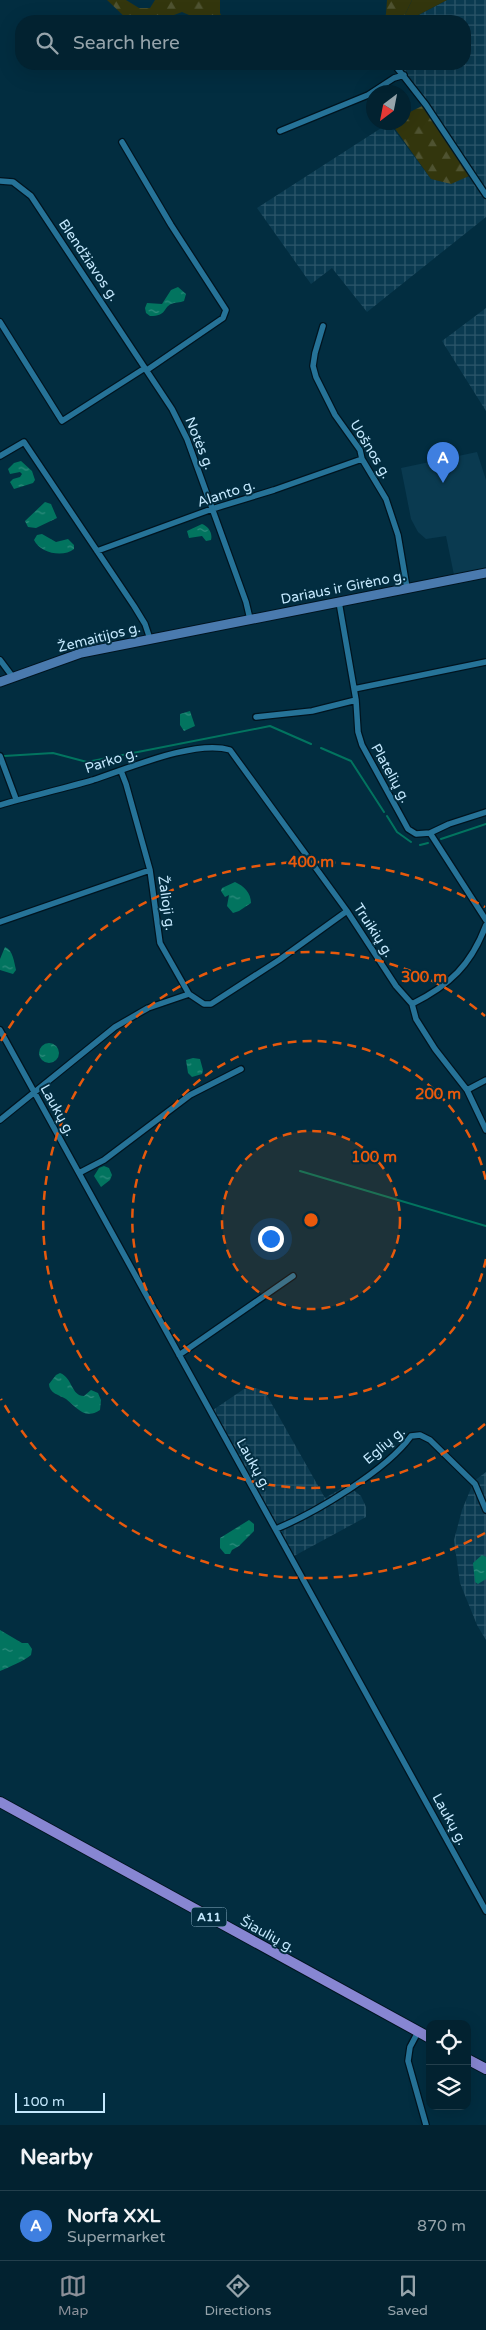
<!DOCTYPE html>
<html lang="en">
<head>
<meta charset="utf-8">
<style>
	:root { --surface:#022230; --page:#102f3c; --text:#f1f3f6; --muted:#96a4ab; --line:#233f4c; --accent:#8c9099 }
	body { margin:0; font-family:"Varela Round",sans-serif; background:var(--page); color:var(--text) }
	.controls { position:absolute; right:15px; bottom:15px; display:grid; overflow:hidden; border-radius:10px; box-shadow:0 5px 20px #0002 }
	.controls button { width:45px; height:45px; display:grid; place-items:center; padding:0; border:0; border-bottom:1px solid var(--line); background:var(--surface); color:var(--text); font:25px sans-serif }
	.compass { position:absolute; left:366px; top:85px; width:45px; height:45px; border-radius:50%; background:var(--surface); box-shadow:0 5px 20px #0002; rotate:212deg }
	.scale { position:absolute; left:15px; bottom:12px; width:90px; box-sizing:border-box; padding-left:5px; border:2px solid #c4e8fd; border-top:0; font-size:14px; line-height:18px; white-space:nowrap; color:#c4e8fd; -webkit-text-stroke:4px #022d40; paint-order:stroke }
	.you { position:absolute; left:270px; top:1238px; width:18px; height:18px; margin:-12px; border:4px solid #fff; border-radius:50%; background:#1a73e8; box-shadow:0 0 0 8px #1a73e833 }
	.badge { display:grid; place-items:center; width:32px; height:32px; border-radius:50%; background:var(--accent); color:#fff; font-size:16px; font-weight:700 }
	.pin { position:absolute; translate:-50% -41px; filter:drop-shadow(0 1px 2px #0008) }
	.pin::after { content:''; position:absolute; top:26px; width:18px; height:15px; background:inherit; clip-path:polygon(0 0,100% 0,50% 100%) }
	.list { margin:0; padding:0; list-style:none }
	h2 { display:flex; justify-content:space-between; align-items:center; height:65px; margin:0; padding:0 20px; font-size:21px }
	h2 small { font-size:16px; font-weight:400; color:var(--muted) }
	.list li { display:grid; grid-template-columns:32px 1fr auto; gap:15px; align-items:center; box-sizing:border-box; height:70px; padding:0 20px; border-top:1px solid var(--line) }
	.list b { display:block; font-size:19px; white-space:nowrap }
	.list p { margin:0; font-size:16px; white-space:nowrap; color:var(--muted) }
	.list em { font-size:16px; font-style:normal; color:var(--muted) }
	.icon { flex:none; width:28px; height:28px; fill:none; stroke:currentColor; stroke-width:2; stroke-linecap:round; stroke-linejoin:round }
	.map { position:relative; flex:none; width:486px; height:2125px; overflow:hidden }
	.search { position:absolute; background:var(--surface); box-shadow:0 5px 20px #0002; left:15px; right:15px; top:15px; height:55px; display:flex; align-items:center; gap:12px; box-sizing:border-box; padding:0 18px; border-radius:20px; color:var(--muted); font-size:19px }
	.sheet { height:135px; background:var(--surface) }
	nav { display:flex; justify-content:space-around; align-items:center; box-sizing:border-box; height:70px; border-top:1px solid var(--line); background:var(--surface); font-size:14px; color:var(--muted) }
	nav a { display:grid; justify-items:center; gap:2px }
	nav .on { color:var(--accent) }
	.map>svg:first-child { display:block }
</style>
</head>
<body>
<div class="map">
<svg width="486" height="2125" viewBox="0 0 486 2125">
	<defs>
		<pattern id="industrial-grid" width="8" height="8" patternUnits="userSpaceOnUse" patternTransform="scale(1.25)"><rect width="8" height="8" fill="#0a3a50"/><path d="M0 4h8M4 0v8" fill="none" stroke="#2c566a"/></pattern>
		<pattern id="forest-firs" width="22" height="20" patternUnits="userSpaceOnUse" patternTransform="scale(1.25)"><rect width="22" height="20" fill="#33360d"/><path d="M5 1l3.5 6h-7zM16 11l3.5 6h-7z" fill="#4f5331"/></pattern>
		<pattern id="water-ripples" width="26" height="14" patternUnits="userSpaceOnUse" patternTransform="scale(1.25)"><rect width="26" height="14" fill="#02745f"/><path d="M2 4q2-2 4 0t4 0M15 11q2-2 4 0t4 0" fill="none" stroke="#318e7f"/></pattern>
	</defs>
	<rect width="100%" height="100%" fill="#022d40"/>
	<path fill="#0a3a50" d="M477,452L486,480V569L454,575L446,536L426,539L418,532L411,519L401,468Z"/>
	<path fill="url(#industrial-grid)" d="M447,0H486V217L367,312L332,268L311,284L257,208L389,123L431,179L469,177L404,79L397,64H465V21H407Z
		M486,308V411L442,341Z
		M256,1388L265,1392L325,1498L347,1485L361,1496L366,1507V1517L294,1556L213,1410L244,1389Z
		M486,1472V1640L477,1625L460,1583L454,1540L462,1510L474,1481Z"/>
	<path fill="#33360d" d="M412,0H447L407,21H402Z"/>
	<path fill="url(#forest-firs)" d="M107,0H126L139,8H150L155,0H220V13L224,21H193L189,15L182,12L174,15L166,21H129Z
		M387,0H412L402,21H383L386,14Z
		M422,106L469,176L451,184L431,179L391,123L404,122V115Z"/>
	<path fill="url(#water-ripples)" d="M178,287L186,294L184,301C180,303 175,302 171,304C163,308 167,316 150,316L146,313L145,308L147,303L162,304L171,290Z
		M21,461L32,471L35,480L33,483L14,489L10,482L13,479L20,477L22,474L20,472L10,474L8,469L14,463Z
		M45,502L51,504L57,518L36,528L28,527L25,521Z
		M202,524C208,526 213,533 211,540L206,541L202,536L189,538L187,531Z
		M42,534L56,542L68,539L74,545V549C63,558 40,553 34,540L37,535Z
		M190,711L195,726L184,731L180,725V714Z
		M235,882C244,886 251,893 251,903L239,911L233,913L227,906L229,895L225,897L221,891L222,888Z
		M5,947C13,950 14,962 16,970L13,974L0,970V959Z
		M39 1053a10 10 0 1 1 20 0a10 10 0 1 1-20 0Z
		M193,1058L200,1059L203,1070L202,1074L192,1077L188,1073L186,1060Z
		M104,1166L109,1168L112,1175L110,1180L101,1187L94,1176L99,1168Z
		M60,1373C73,1378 71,1396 84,1396L91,1390L98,1393L101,1400L100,1410C85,1420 77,1408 66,1399C59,1395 49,1393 49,1384L56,1375Z
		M249,1520L254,1524V1531L239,1546L232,1550L230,1554H225L220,1548V1538Z
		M482,1555L486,1557V1579L478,1584L475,1582L473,1563Z
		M0,1630L22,1643H28L32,1649L31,1655C24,1661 9,1667 0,1671Z"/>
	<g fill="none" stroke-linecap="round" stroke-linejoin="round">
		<path stroke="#02745f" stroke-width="2" d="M321,748L351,761L384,812
			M4,756L53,753L87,762L270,726L311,744
			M387,816L397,832L411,842
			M441,839L486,824
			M420,845L428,843
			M300,1171L486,1226"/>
		<defs>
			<path id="minor" d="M394,64L426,105L486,195
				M280,131L368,95L394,78L404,75
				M122,142L171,225L226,310L223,318L147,370
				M0,181L13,182L31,196L172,409L187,439L246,602L250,619
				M0,322L62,421L145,368
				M323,326L315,353L313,366L316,377L335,415L360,450L362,459L386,499L398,535L407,588
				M0,456L24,442L134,606L145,624L150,639
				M97,551L212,509L274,490L362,459
				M339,602L356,700L358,732L362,745L408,829L416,834L430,833L486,920
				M0,660L12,676
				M354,689L486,662
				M256,717L312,711L356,700
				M0,756L16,799
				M121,771L126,784L150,870L160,943L189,994L204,1004H211L279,960L347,911
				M0,805C31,796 62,789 93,780C127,769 196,739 230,750L347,911L396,986L412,1004L416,1019L435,1049L467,1090L486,1130
				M430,833L449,824L486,812
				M0,922L150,870
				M412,1004C450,985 471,965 486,925
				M0,1030L486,1911
				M467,1090L486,1080
				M0,1120L115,1027L148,1008L189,994
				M79,1173L104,1160L190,1095L241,1069
				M179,1355L293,1276
				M276,1529C315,1513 387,1470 411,1436L420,1435L430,1440L475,1484L486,1510
				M418,2032L410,2047L408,2061L426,2125"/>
			<path id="secondary" d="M0,682L81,653L486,573"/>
			<path id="trunk" d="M0,1802L430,2038
				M467,2059L486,2069"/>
		</defs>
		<use href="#minor" stroke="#00141f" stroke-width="8"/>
		<use href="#secondary" stroke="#00141f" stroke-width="11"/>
		<use href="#trunk" stroke="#00141f" stroke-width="12"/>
		<use href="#minor" stroke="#267398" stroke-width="5.5"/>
		<use href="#secondary" stroke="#4a7aae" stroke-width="9"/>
		<use href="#trunk" stroke="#8786d2" stroke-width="10"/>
	</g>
	<circle cx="311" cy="1220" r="89" fill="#e8590c" fill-opacity=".12"/>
	<g fill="none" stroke="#e8590c" stroke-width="2.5" stroke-dasharray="9 6">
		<circle cx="311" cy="1220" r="89"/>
		<path d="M486 1259A179 179 0 1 1 486 1181"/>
		<path d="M485 1424A268 268 0 1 1 485 1016"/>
		<path d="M485 1533A358 358 0 0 1 1 1399M1 1041A358 358 0 0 1 485 907"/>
	</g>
	<g text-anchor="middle" stroke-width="4" stroke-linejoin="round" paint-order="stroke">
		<rect fill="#022d40" stroke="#8ab0c4" stroke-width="1" x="191.5" y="1907.5" width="35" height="19" rx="4"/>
		<g font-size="12" font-weight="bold" fill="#c4e8fd">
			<text x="209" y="1921">A11</text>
		</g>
		<g font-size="14" fill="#c4e8fd" stroke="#022d40">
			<text transform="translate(89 260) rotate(56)" y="5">Blendžiavos g.</text>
			<text transform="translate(200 443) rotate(68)" y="5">Notės g.</text>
			<text transform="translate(371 449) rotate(59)" y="5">Uošnos g.</text>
			<text transform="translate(226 493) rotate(-18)" y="5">Alanto g.</text>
			<text transform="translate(343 587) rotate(-11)" y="5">Dariaus ir Girėno g.</text>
			<text transform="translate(99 637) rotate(-14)" y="5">Žemaitijos g.</text>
			<text transform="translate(111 760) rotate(-18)" y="5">Parko g.</text>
			<text transform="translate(391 773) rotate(61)" y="5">Platelių g.</text>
			<text transform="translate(167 903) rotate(82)" y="5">Žalioji g.</text>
			<text transform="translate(374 930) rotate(57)" y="5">Truikių g.</text>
			<text transform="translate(58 1110) rotate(61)" y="5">Laukų g.</text>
			<text transform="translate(384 1445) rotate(-40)" y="5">Eglių g.</text>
			<text transform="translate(254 1464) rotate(61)" y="5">Laukų g.</text>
			<text transform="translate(450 1819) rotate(61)" y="5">Laukų g.</text>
			<text transform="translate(268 1934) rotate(29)" y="5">Šiaulių g.</text>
		</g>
	</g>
	<circle cx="311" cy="1220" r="8" fill="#e8590c" stroke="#022d40" stroke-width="2.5"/>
	<g font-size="15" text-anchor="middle" font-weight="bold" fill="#e8590c" stroke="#022d40" stroke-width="4" stroke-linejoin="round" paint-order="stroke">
		<text x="311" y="867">400 m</text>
		<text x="424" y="982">300 m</text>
		<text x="438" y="1099">200 m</text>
		<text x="374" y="1162">100 m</text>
	</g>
</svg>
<div class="controls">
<button><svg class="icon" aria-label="locate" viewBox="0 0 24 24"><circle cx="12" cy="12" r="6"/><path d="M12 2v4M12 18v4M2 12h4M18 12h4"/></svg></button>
<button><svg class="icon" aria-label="layers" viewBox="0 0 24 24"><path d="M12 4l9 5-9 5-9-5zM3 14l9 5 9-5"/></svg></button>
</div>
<svg class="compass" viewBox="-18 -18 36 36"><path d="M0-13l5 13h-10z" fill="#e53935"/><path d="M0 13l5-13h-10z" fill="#96a4ab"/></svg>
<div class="scale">100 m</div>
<div class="you"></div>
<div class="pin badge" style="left:443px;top:483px;background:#3f7fe0">A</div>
<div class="search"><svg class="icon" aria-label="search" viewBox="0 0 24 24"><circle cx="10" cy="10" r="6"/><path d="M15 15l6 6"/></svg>Search here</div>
</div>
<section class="sheet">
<h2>Nearby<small></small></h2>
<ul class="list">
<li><span class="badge" style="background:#3f7fe0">A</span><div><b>Norfa XXL</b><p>Supermarket</p></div><em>870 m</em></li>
</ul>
</section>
<nav>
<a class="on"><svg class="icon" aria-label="map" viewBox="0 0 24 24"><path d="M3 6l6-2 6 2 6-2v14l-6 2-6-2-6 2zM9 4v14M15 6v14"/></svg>Map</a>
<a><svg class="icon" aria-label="directions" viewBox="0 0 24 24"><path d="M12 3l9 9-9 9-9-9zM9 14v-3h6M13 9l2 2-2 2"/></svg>Directions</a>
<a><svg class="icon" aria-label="saved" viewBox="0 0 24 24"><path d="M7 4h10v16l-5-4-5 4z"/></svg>Saved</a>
</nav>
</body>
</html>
